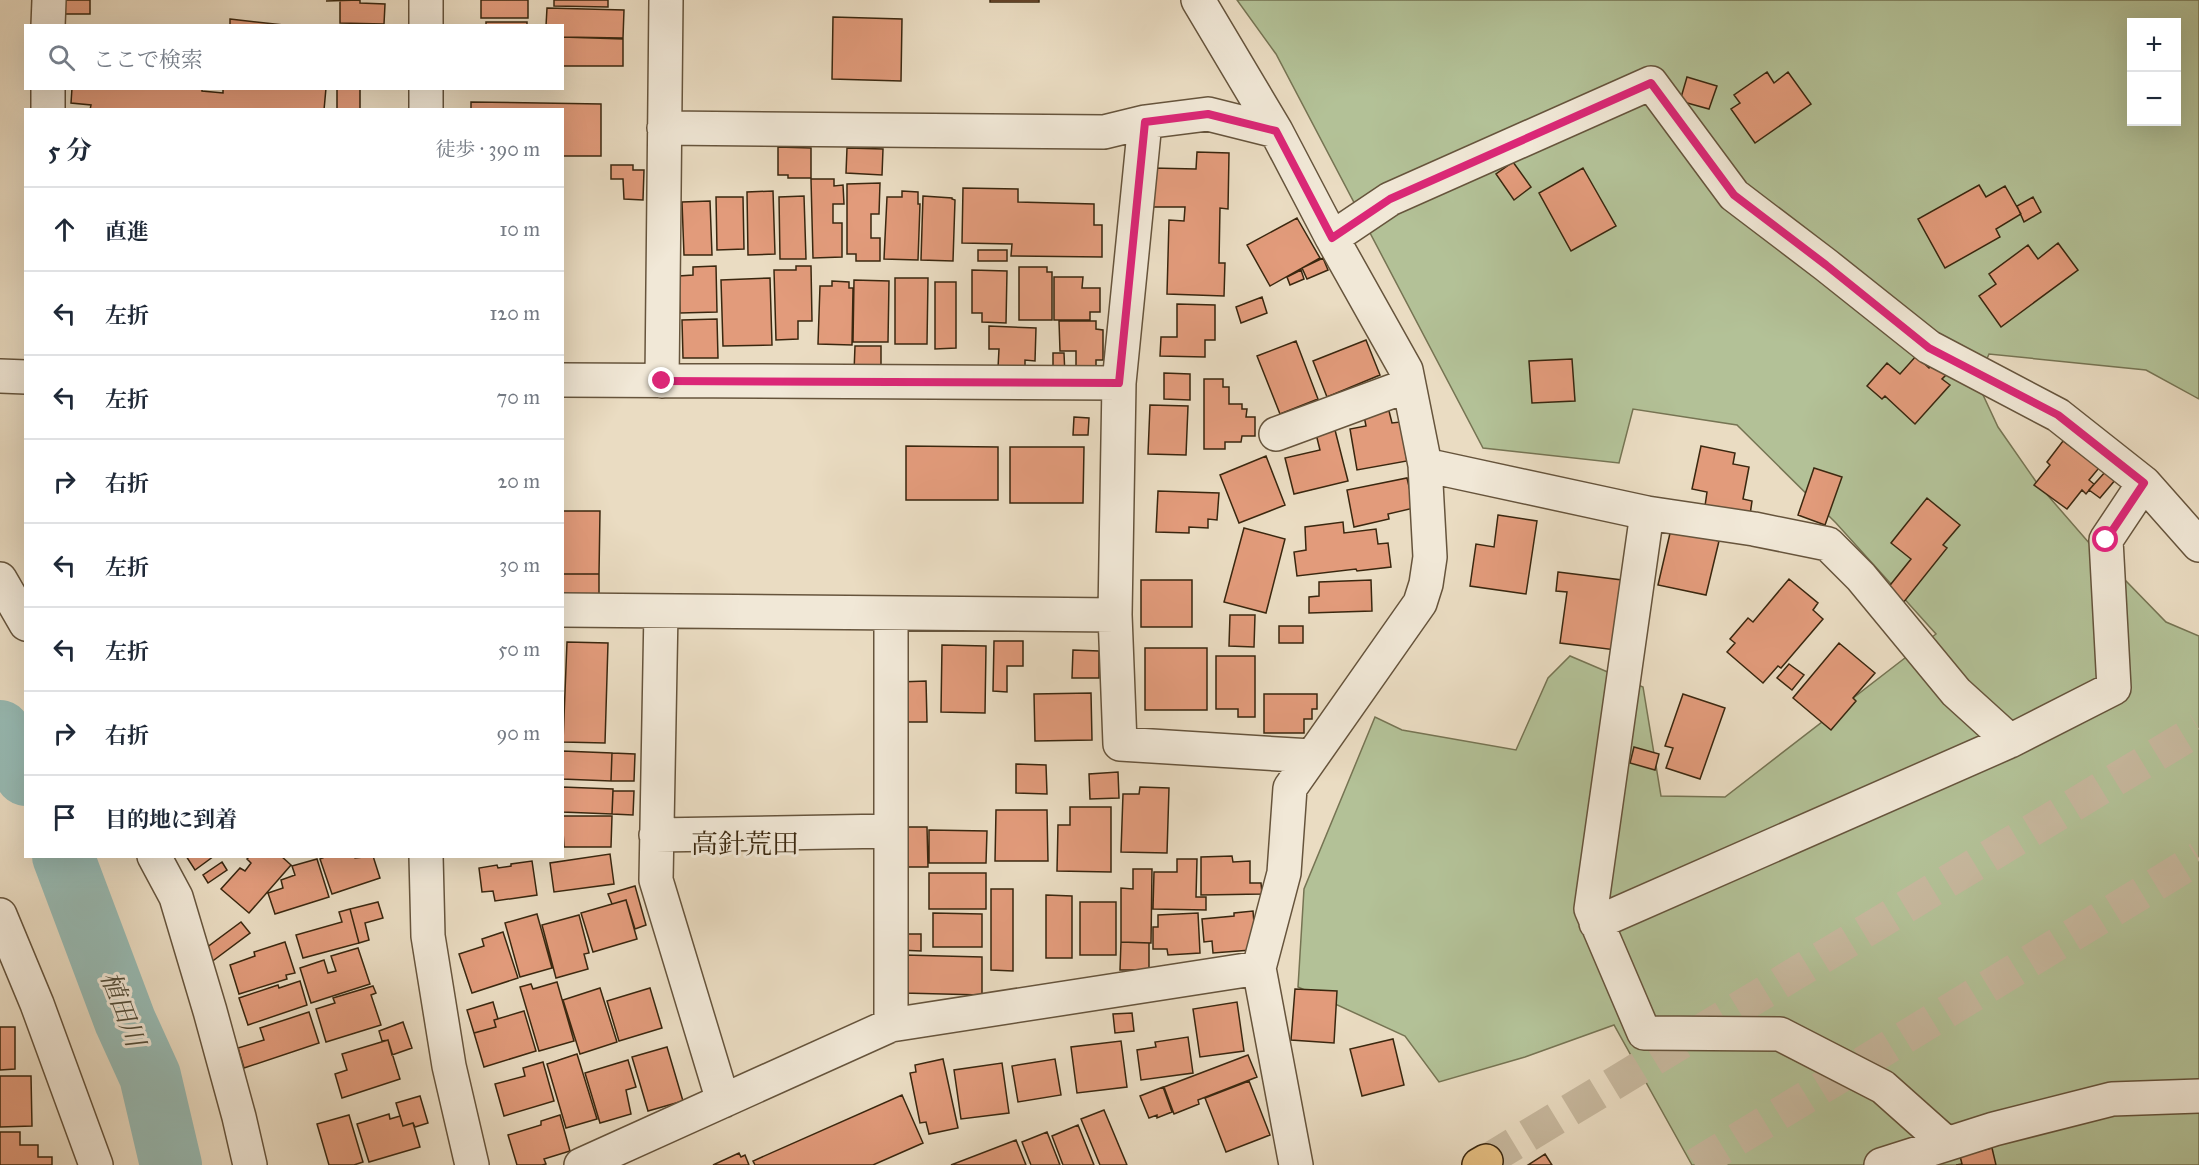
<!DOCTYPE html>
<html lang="ja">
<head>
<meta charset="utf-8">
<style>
	:root { --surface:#fff; --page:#f6f6f7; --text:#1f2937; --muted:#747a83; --line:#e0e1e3 }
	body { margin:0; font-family:"IM FELL Great Primer","Noto Serif JP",serif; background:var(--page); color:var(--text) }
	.controls { position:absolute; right:18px; top:18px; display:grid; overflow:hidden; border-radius:0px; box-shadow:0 6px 24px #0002 }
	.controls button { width:54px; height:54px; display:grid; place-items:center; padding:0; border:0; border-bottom:2px solid var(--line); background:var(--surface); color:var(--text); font:30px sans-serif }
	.stop { position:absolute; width:18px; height:18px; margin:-14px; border:4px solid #db2777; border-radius:50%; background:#fff }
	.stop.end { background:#db2777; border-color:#fff; box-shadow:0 2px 6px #0008 }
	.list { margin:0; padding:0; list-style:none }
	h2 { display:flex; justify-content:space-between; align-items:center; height:78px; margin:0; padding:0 24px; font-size:26px }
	h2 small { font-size:20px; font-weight:400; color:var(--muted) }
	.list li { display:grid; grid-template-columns:39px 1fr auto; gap:18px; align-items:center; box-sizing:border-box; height:84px; padding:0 24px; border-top:2px solid var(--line) }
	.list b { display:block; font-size:22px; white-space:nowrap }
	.list em { font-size:20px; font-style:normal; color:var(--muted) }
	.icon { flex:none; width:33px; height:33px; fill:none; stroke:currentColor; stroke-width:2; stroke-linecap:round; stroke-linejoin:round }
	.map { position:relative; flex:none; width:2199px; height:1165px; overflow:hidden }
	.search { position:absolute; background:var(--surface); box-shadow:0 6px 24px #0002; left:24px; top:24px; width:540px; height:66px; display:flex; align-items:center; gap:15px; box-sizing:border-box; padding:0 21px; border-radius:0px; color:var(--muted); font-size:22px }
	.panel { position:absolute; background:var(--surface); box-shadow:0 6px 24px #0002; left:24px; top:108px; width:540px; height:750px; border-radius:0px }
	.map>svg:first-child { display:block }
</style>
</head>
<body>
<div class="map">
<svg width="2199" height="1165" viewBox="0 0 2199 1165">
	<rect width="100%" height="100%" fill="#eadcc2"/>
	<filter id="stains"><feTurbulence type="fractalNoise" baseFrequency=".00333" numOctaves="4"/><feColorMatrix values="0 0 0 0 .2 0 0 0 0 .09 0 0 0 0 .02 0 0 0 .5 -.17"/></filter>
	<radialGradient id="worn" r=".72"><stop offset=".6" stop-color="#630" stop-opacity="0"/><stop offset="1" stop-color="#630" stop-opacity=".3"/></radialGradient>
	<path fill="#b3c197" stroke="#767453" stroke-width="1.5" fill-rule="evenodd" d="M1237,0H2199V399L2146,370L1989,354L1977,382L1998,427L2037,483L2090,544L2166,622L2199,636V1165H1692L1614,1025L1525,1057L1439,1082L1405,1036L1298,987L1304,889L1375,717L1402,730L1516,750L1548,678L1570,656L1643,687L1661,796L1725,797L1936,634L1836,523L1737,425L1633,409L1619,463L1483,448L1276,54ZM2132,22H2176V122H2132Z"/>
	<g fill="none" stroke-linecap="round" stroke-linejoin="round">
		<path stroke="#98bbb4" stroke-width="62" d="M0,731L26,775
			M63,856L125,1021L150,1076L171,1165"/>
	</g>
	<path fill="#e29b7b" stroke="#3a270f" stroke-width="1.5" d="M62,0H90V14H62Z
		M360,0V3L385,4L384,24L340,23V1H326Z
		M481,0H528V18H481Z
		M554,0H608V7L554,6Z
		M990,0H1039V2H990Z
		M547,8L624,10L623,38L562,37V26H546Z
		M833,17L902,19L901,81L832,79Z
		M230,19L293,26H230Z
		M486,22H527V26H486Z
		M562,37L623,39V66H562Z
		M1767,72L1774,83L1788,72L1811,104L1755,143L1731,109L1740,103L1734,95Z
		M1687,77L1717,86L1709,109L1680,101Z
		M72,88H202V91L223,93V88H326L324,110H90L91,105L71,103Z
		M337,88H360V110H337Z
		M471,102L601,104V156H562V110H471Z
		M778,147L811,148V178H788V175H778Z
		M847,148L883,149L882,175L846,173Z
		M1197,152L1229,153L1228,209L1220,208L1219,263H1225L1224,296L1167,294L1169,220L1184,221L1185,207H1147L1153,168L1196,169Z
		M1513,162L1531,187L1514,200L1496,174Z
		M611,165H633V170H644L643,200L624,199L623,179H611Z
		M1583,168L1616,226L1571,251L1539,193Z
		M811,179H834V186L843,185L844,204H833V223H842V257L813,258Z
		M880,183L879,214H871V238H880V261H856V254H847V184Z
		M1979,185L1986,197L2005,186L2021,214L1996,229L2000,237L1945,268L1918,219Z
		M963,188L1018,189V202L1094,204V225H1102V257L1011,256L1012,244L962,243Z
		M773,191L775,254L748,255L747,192Z
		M902,191L918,192V204H920L918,260L884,259L887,197H902Z
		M804,196L806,259H780L779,197Z
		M923,196L952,198V199L955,200L953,261L921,260Z
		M716,197H743L744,249L717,250Z
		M2033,197L2041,212L2024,222L2017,206Z
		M710,201L712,255H684L682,202Z
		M1297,218L1320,258L1270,286L1247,245Z
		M2058,243L2078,270L2001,327L1979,296L1996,284L1989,274L2028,245L2038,259Z
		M978,250H1007V261H978Z
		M1323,258L1328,270L1307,279L1302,268Z
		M716,266L717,312L680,313L679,276L693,275V267Z
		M796,266H811L812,321H798V339L776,340L774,270H796Z
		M1019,267H1047V272H1052V320H1019Z
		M972,270L1007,271L1006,323L982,322V313H972Z
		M1301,270L1304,279L1290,285L1287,277Z
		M1054,277H1083L1082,288H1100V312H1090V320H1054Z
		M770,278L772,345L723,346L721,280Z
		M895,278H928L927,344H895Z
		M854,280L889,281L888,342H853Z
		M832,281L849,282V288H853L852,345L818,344L820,286H832Z
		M935,282H956V348L935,349Z
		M1262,297L1267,313L1241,323L1236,307Z
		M1177,304L1215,305V340H1205V357L1160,356L1161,337H1177Z
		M717,319L718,358H683L682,320Z
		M1059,321H1096V329L1103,330V360H1096V369L1076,368V351H1060Z
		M989,326L1036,328L1035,361L1025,360V368H998L999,349H989Z
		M1366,340L1380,375L1327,397L1313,361Z
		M1296,341L1318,399L1280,414L1257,356Z
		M855,346H881V372H854Z
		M1053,353H1064L1065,376H1053Z
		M1916,356L1929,368L1935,362L1948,373L1942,379L1950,385L1915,424L1885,396L1882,399L1867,386L1887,363L1900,374Z
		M1572,359L1575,401L1532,403L1529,361Z
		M1164,373L1190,374V400L1164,399Z
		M1204,379H1223V387H1229V404H1242V409H1247L1246,417H1255V436H1242L1241,442H1225V449H1204Z
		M1150,405L1188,406L1186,455L1148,454Z
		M1389,411L1392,423L1400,422L1407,461L1357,470L1350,429L1366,426L1364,416Z
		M1074,417L1089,418L1088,435H1073Z
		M1335,430L1348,481L1294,494L1285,458L1320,450L1316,434Z
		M2063,441L2099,468L2089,480L2094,484L2086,494L2082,490L2067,509L2034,485L2050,465L2047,462Z
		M906,446L998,447V500H906Z
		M1701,446L1735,453L1733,464L1749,467L1743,499L1752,501L1750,515L1705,506L1707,492L1692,489Z
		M1010,447H1084L1083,503H1010Z
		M1266,456L1285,505L1239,523L1220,475Z
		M1814,468L1842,477L1825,525L1798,515Z
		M2106,471L2116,479L2100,498L2089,490Z
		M1407,478L1414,508L1388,514L1389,519L1354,527L1347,490Z
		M1158,491L1219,493L1217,520L1208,519V528L1189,527V533L1156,532Z
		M1927,498L1960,525L1943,545L1947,548L1903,603L1887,589L1911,559L1891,543Z
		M562,511H600L599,574H562Z
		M1498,515L1537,521L1526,594L1470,586L1476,544L1494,547Z
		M1343,522L1344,533L1376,529L1378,544L1388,543L1391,567L1357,571L1356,569L1297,576L1294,552L1306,550L1305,527Z
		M1244,528L1285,539L1266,613L1224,602Z
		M1671,529L1719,541L1706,595L1658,585Z
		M1558,572L1622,580L1616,650L1560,643L1567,592L1556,591Z
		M562,574H599V597H562Z
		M1789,579L1818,603L1813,610L1823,619L1781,668L1778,666L1763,683L1727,652L1735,643L1730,639L1748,618L1753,622Z
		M1141,580H1192V627H1141Z
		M1371,580L1372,611L1309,613V597L1319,596V582Z
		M1230,615H1255L1254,647L1229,646Z
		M1279,626H1303V643H1279Z
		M994,641H1023V666H1007V692L993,691Z
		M567,642L608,643L605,743L563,742Z
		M1839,643L1875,673L1853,698L1856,701L1831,730L1793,698Z
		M942,645L986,646L985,713L941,712Z
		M1145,648H1207V710H1145Z
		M1073,650L1099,651V678H1072Z
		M1216,656H1255V717H1238V709H1216Z
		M1789,664L1804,675L1792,690L1777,678Z
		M926,681L927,722H900L899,682Z
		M1091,693L1092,740L1035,741L1034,694Z
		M1264,694H1317V709H1312V719H1304V733H1264Z
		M1683,694L1725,708L1700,779L1666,768L1673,748L1665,746Z
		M1634,747L1659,754L1655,770L1630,763Z
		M562,751L612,753L611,781L562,779Z
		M612,753L635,754L634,781H611Z
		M1016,764L1046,765L1047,794L1016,793Z
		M1118,772L1119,798L1090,799L1089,774Z
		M562,787L613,789L612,814L562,812Z
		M1140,787L1169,788L1167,853L1121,852L1123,794H1139Z
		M613,791H634L633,815L612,814Z
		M1070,807H1111V872L1057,871L1058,825H1070Z
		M996,810H1047L1048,861H995Z
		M562,816H612L611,847H564Z
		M898,827H927L928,867H899Z
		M929,830L987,831L986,863H929Z
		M610,854L614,884L554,892L550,863Z
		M186,856H214L195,870Z
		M250,856H281L291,865L249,913L221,889L240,868L245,871L251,863L247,859Z
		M327,856H354L355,858L373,856L380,878L332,894L320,859Z
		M1232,856L1233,862L1250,861V883H1261L1262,894L1201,895V857Z
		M317,859L329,897L275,914L268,893L283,888L281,880L295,875L292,866Z
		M1177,859H1197L1196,897H1206V910L1153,909L1154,872H1177Z
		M532,861L537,895L495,901L493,891L482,892L479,868L497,865L498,868L511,866V864Z
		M222,862L227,870L208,883L203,875Z
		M1133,869H1152L1151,943L1121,942V888L1133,889Z
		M929,873H986V909H929Z
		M635,886L646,925L635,929L626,900L612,904L608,894Z
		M991,889H1013V971L991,970Z
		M1046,895L1072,896V958H1046Z
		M626,900L637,939L593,952L581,913Z
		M378,902L383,918L365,923L369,940L359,943L350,909Z
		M1080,902H1116V955H1080Z
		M350,909L359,943L303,958L296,935L342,922L339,912Z
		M1253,911L1255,935L1250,936L1251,950L1213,953L1212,941L1204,942L1202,919L1234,916V913Z
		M933,913L982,914V947H933Z
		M1198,913L1200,953L1168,955L1167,949H1153V927H1158V915Z
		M537,914L552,968L520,977L505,923Z
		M579,915L589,953L584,954L588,969L556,978L542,925Z
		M241,922L250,933L210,963L202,951Z
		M503,932L518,978L472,993L459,954L484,946L482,939Z
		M899,934H921V951L899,950Z
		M285,942L295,973L286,975L287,979L239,994L230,965L255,956L254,952Z
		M1121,942L1149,943V970H1120Z
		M358,948L370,984L311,1003L300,968L324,960L328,973L336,971L331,956Z
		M904,955L982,957V995L903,993Z
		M300,981L307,1005L248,1025L239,998L278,985L279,988Z
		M557,982L574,1041L539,1051L520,987L531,984L533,989Z
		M373,986L376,993L371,995L381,1025L326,1042L316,1009L335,1003L333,998Z
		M600,988L617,1042L580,1054L563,1000Z
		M650,988L662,1028L619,1041L607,1001Z
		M1295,989L1337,991L1334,1043L1291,1040Z
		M493,1002L498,1019L494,1020L496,1027L474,1033L467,1010Z
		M1237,1002L1244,1051L1200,1057L1193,1009Z
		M524,1011L536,1051L484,1067L474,1033L496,1027L494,1020Z
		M309,1012L319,1043L244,1068L238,1048L264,1040L260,1028Z
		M1132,1013L1134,1031L1115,1033L1113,1014Z
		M403,1022L412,1048L392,1055L388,1040L382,1041L379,1031Z
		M0,1027H15V1069L0,1070Z
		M1188,1037L1193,1073L1141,1080L1137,1050L1156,1047L1155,1042Z
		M1393,1039L1404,1085L1362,1096L1350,1049Z
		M388,1040L400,1079L342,1098L335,1074L347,1070L342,1054Z
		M1121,1041L1127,1087L1077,1093L1071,1047Z
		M667,1047L683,1101L648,1111L632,1057Z
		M577,1054L597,1119L566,1128L547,1064Z
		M1248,1055L1257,1077L1198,1100L1199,1104L1174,1114L1164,1087Z
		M943,1059L958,1128L929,1134L926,1122L920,1123L910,1073L916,1072L915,1065Z
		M1055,1059L1061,1095L1018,1102L1012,1066Z
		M628,1060L636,1087L626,1090L631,1114L600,1123L585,1073Z
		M543,1062L554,1101L504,1116L495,1084L525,1076L523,1068Z
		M1002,1063L1009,1113L961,1119L954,1070Z
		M0,1076H31L32,1126L0,1127Z
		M1249,1081L1270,1135L1226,1152L1205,1098Z
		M1163,1087L1172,1112L1157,1118V1115L1149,1118L1140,1096Z
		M902,1095L923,1143L873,1165H755L753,1161Z
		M420,1096L428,1123L415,1127L413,1123L403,1126L396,1103Z
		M1104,1110L1127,1165H1100L1081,1119Z
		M389,1114L390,1119L400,1116L403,1126L413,1123L420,1147L369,1162L357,1124Z
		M349,1115L363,1162L354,1165H329L317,1124Z
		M560,1115L570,1151L544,1159L546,1164L542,1165H517L508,1135L541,1125V1121Z
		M1078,1125L1094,1165H1063L1052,1136Z
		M0,1132H20V1145H38V1157H52V1165H0Z
		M1047,1132L1060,1165H1031L1022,1142Z
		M1016,1140L1026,1165H951Z
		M1992,1148L1996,1165H1956L1962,1164L1960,1156Z
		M739,1153L741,1157L745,1155L749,1165H713Z
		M1545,1154L1552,1165H1528Z"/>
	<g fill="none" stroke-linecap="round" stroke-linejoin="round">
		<path stroke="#c7b89e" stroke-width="33" stroke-dasharray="33 16" stroke-linecap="butt" d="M1486,1161L2199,729
			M1695,1165L2199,858"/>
		<defs>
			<path id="minor" d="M1198,0L1276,131L1332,238L1406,370L1425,465L1430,557L1426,584L1420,603L1290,788L1284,873L1259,968L1296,1165
				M48,26L49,0
				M426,26V0
				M48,110V88
				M426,110V88
				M1145,122L1119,383L1115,615L1120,744L1311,756
				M664,128L1104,132L1145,122L1208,114L1276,131
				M1332,238L1390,199L1651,83L1734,195L1826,265L1929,347L2058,415L2144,483L2199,545
				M0,376L26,377
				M562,380L1119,383
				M662,381L666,0
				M1276,434L1409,385
				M1425,465L1647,513L1754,529L1828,544L1861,577L1956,692L2010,741
				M1647,513L1591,909L1644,1033L1780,1034L1883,1087L1947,1144L1994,1129L2112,1099L2199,1096
				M0,579L26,624
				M562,610L1115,615
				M661,611L656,880L723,1101
				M656,835L891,831
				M154,856L176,897L210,1011L239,1117L250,1165
				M426,856L428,936L449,1066L472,1165
				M0,915L37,1004L96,1165
				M1596,923L2010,741L2114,688L2106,540L2144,483
				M891,1025V613
				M581,1165L891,1025L1259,968
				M1881,1165L1947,1144"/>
			<path id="highway" d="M1479,1165L1486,1161"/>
		</defs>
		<use href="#minor" stroke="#66543c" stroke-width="36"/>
		<use href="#highway" stroke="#3a270f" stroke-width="36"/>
		<use href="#minor" stroke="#f1e8d7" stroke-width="33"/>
		<use href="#highway" stroke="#e5be81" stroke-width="33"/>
	</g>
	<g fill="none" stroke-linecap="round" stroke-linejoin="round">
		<path stroke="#db2777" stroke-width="8" d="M662,381L1119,383L1145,122L1208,114L1276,131L1332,238L1390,199L1651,83L1734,195L1826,265L1929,348L2058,415L2144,483L2106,540"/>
	</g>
	<g text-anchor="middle" stroke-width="6" stroke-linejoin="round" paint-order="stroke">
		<g font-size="26" font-style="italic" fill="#524c38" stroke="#f1e8d7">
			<text transform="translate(123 1009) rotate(69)" y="9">植田川</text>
		</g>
		<g font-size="27" fill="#3a270f" stroke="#f1e8d7">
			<text x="745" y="853">高針荒田</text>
		</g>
	</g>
	<rect width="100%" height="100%" filter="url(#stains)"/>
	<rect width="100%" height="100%" fill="url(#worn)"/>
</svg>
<div class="controls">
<button>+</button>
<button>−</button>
</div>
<div class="stop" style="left:2106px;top:540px"></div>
<div class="stop end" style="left:662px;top:381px"></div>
<div class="search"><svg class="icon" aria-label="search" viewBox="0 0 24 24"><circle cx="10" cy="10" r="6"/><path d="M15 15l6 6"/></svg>ここで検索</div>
<section class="panel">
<h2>5 分<small>徒歩 · 390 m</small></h2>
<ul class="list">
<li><svg class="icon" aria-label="ahead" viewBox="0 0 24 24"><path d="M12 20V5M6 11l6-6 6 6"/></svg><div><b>直進</b></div><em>10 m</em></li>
<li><svg class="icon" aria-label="left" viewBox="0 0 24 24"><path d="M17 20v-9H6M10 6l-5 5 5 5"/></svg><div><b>左折</b></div><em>120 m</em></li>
<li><svg class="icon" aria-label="left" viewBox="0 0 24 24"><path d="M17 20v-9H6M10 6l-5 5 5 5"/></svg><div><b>左折</b></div><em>70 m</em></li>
<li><svg class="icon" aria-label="right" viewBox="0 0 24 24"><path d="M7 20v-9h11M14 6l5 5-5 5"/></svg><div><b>右折</b></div><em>20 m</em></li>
<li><svg class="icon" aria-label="left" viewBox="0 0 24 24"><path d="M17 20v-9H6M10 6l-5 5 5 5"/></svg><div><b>左折</b></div><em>30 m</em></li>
<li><svg class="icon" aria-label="left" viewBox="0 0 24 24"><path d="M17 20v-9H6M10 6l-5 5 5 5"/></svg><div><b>左折</b></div><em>50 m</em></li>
<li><svg class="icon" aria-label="right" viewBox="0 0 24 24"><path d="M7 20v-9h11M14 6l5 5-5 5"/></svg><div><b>右折</b></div><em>90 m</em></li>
<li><svg class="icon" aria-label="arrive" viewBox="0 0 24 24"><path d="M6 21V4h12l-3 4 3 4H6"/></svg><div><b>目的地に到着</b></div></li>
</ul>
</section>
</div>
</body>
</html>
